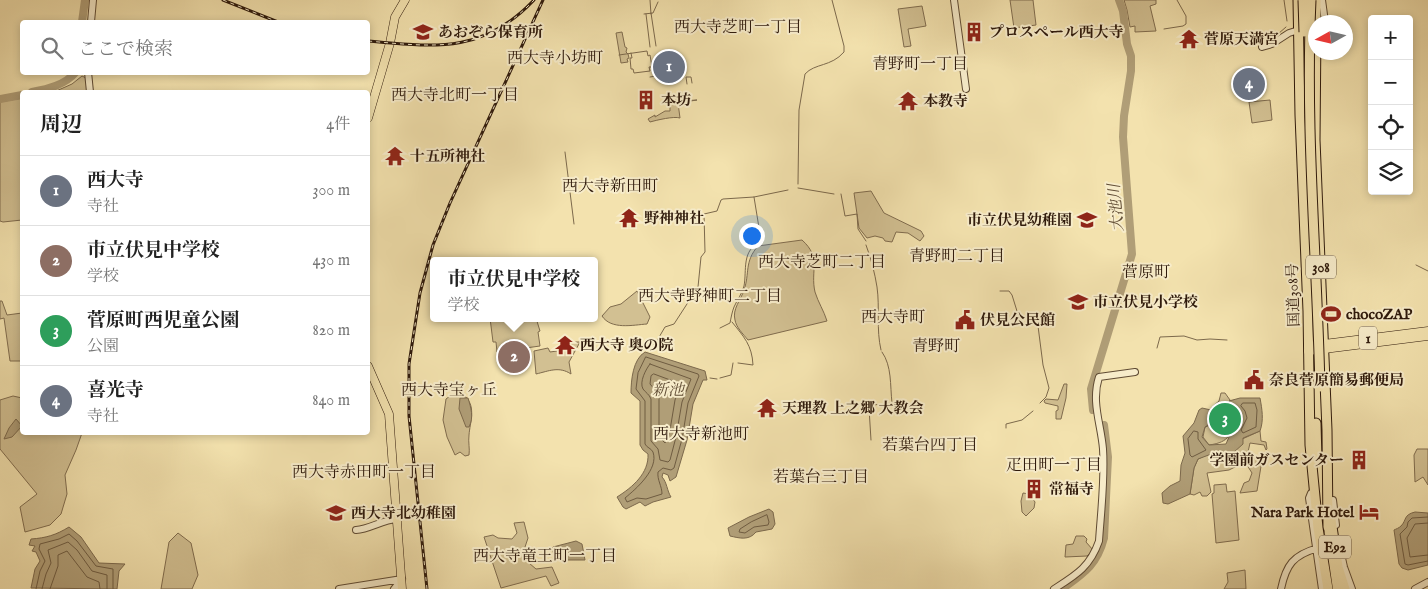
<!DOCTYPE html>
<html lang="ja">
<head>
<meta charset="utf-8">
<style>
	:root { --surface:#fff; --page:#f2f2f2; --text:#222; --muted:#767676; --line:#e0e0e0; --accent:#8f2418 }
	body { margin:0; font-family:"IM FELL English","Noto Serif JP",serif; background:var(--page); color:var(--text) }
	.controls { position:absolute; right:15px; top:15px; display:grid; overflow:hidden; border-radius:5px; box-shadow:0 2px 8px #0003 }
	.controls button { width:45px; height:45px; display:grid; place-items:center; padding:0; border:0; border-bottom:1px solid var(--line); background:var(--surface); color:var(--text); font:25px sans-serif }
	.compass { position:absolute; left:1308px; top:15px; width:45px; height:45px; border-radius:50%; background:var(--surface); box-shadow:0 2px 8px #0003; rotate:262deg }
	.you { position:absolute; left:751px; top:235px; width:18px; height:18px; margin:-12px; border:4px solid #fff; border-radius:50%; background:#1a73e8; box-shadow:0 0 0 8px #1a73e833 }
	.badge { display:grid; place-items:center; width:32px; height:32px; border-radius:50%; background:var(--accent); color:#fff; font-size:16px; font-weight:700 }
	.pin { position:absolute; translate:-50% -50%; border:2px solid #fff; box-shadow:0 1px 5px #0006 }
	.popup { position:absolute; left:430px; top:257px; width:168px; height:65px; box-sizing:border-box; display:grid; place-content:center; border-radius:5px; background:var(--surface); filter:drop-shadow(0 1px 4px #0005); font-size:16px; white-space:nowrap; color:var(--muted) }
	.popup b { font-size:19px; color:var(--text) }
	.popup::after { content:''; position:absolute; left:50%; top:100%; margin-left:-10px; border:10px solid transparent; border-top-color:var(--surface) }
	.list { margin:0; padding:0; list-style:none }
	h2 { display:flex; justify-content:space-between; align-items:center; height:65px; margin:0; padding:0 20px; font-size:21px }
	h2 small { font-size:16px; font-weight:400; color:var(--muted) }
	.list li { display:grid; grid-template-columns:32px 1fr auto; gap:15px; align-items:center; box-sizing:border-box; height:70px; padding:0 20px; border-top:1px solid var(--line) }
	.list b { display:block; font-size:19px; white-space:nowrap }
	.list p { margin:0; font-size:16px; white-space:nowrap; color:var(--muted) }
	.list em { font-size:16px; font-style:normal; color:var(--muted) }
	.icon { flex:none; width:28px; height:28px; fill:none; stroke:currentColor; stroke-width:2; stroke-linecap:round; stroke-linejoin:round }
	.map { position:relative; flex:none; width:1428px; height:589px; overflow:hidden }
	.search { position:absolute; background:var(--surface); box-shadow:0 2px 8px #0003; left:20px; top:20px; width:350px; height:55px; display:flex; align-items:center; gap:12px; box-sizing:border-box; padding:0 18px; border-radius:5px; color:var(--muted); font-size:19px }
	.panel { position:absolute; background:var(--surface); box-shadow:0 2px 8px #0003; left:20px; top:90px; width:350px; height:345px; border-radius:5px }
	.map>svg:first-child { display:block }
</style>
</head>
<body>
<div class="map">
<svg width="1428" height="589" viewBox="0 0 1428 589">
	<rect width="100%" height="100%" fill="#f3e2ae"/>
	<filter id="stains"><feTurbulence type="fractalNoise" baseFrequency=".004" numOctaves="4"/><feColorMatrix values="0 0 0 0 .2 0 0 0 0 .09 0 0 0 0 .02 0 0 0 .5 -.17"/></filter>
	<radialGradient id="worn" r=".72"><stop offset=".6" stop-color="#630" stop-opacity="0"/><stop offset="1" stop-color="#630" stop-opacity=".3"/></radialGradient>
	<path fill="#d2c092" stroke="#806c4e" d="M1010,0H1033L1036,25L1014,28Z
		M1124,0H1156V4L1150,6L1156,31L1135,32V26L1130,27L1127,10Z
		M922,6L926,26L908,29L911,46L904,47L898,9Z
		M622,32L625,47L627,48L626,52L628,54L629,58L627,59L628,62L621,63L616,33Z
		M82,76L86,78L87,92H54L72,84Z
		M677,97H678L679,101L697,100L678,103L680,118C674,116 657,120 650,122L648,119L655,115V117L665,111H670V107L667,105L670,102L674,103Z
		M22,98V220L3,222L0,221V102Z
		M1270,100L1272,120L1252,123L1249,102Z
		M871,191L884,213L921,231L924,236L920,241L908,233L896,232L892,242L885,241L883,238L875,236L867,238L859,228L854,193Z
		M802,240C822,258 810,270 815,292C818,302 824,311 827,321L748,340C743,334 736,327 735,320C732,309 741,300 744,290C750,273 744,262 758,246Z
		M637,291L650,317L647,324C633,325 611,330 602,316L610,307L621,304Z
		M0,301H2L7,315L22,313V361H10L4,318L0,319Z
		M490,318H536L540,331L538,332L540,346L497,352L496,342H493Z
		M575,342H580L569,362L571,374C559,366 549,371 536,374L534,351L548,348L550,352L557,351L560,349L561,344Z
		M1064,384H1067L1066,398L1061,419H1056V411L1058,410V406L1045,403L1044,401L1046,399L1058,400Z
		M1221,393H1225L1230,400L1229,404L1240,413L1239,417C1229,434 1231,442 1209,445L1203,437L1205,427L1208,426L1211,420V408L1219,401Z
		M13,396L22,398V432L82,433L76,450L65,475L67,494L61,514L50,525L25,532L20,507L37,494L0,449V400Z
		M450,396L466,397C476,408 470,422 469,435C468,442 470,449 469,455L465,456L460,452L455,455L447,437L443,420L446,399Z
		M1260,431L1261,441L1266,442L1267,449L1266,450L1264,445L1250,443L1248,452L1262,460L1257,491L1240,493L1244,483L1249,481L1252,473L1245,462L1229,470L1207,473L1211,492L1207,496H1202L1200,492L1194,495L1190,494L1194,468L1198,459Z
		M1417,449H1428V485L1423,477L1415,482L1414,455Z
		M1226,484L1227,492L1235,491L1239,540L1216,543L1212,494L1214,493V485Z
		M1023,493L1029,494L1035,502L1034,508L1026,516L1022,512L1021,501Z
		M524,522L528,538L525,547L529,563L536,569L552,567L559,583L551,586L546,576L501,588L484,537L493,535L498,538L512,539L517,533L514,523Z
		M178,533L191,543L198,575L192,589H161L169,542Z
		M1076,536H1084L1087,539L1086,542L1093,550L1087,556L1065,557L1066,545L1073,544Z
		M1245,570L1246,589H1224L1228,582L1227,573Z"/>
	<path fill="#b09e77" stroke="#7c694c" d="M645,352L705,371L707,380H703L693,404L687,440L676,477L670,481L668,475L663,473L662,477C667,482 667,491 671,497L653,502L645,506L640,502L626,509L623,507L617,497C633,487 649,473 648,454L643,450L640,445V401L631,393C631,380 633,359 645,352Z
		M460,398H468C471,408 474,417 469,427H466L459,409Z
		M1240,398H1260C1262,409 1264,420 1260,431L1243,438V444L1233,453L1219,457L1214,453L1198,459L1194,468L1190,494L1168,504L1163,503L1162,493L1170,486L1180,481L1181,465L1185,453L1183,436L1194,423L1199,410L1202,408L1211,410C1212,416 1212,424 1205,427L1202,437L1209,445L1226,444L1232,430L1240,423L1242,418L1241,413L1230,403L1229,401Z
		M16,419L22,426L12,437L4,439L9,428Z
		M769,509L773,512L775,524L772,529L756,532C749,541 739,538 730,536L728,528L749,517Z
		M1415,512L1428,513V565L1408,570L1402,568L1399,564L1394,530C1396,529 1399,528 1401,526C1407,520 1403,515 1415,512Z
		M69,527L81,537L99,563L125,564L119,571L117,589L31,588L35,569L40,561L36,552L32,551L35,546L29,545L31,539C46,538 56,535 69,527Z
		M576,541L582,544L585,560H565L555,556L552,550L553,547Z"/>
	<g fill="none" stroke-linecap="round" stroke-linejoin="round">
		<path stroke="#6f5c41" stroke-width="1" d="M646,357L698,374L699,376L688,403L682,439L674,468L671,470L663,468L658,472C657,480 662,486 662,494L646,499L637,498L627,502L625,498C636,489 659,469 653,452C651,448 647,448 645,444V401L636,389L638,373Z
			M650,364L691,379L682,402L676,437L670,460L668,462L660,460L658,449L651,441V399C649,394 646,393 643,389C639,382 646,369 650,364Z
			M654,374L681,384L675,400L669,436L665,443L659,437V398L656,391L650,384L651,376Z
			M1243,403H1255L1257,410L1256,427L1243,433L1241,430L1247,418L1245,411L1241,406Z
			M1194,431L1198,432V439L1206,450L1192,457L1190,455L1188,439Z
			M767,515L769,522L768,525L754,527L745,533L739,532L740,529L751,522Z
			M1428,517L1412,518L1408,522L1407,527L1400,534L1405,564L1408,565L1428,561
			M1428,523L1415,524L1407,538L1410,557L1428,555
			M36,589L40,571L45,561L39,549L40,544L59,539L69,534L77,541L96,566L113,569V589
			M42,589L46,574L51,563L48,550L68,542L77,550L92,571L107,575V589
			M50,589L58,566V555L67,551L87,577L99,582L100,589"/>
		<path stroke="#7c694c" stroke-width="1" d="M650,0L651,14
			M1284,0L1287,21
			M651,13L656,46
			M644,14L653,13L658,2
			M646,14L650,47
			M1164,29L1183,26L1186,24V16L1177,0
			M1241,39L1278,34L1286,27
			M619,55L647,51L648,56L650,55L652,67H649L650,71L634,73L633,69H631L630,58H632L631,53
			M650,77L668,74
			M687,84L686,77H691L692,83
			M565,152L574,224
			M798,184L799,110L805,74C815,63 831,67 844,52V46L832,0
			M798,188L834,194
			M841,194L845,216L857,214L858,229L866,241
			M754,197L761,240
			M866,245C871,258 875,274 877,287C880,308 876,329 881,350
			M1416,265L1428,271
			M1000,291H1009L1012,295L1021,324H1036L1038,326L1043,365L1049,388L1046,397L1040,403
			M732,322C744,337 752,345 753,365L738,363
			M720,328L730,323C731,318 732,312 734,307C737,300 742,294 744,286C747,271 741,249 761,242
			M647,346L655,344L665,327L674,324L698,287L701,257L705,252L704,214L717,211L721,200L723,199L754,197L788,190
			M1157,348L1160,337L1184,336L1197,340L1210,339L1227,340
			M710,378L717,379
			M720,378L731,375L733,363
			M873,405L892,403C890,385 892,366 882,352
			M869,408L871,440
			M1006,428V424L1022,420L1033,411"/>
		<path stroke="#b09e77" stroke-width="8" d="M82,22L85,0
			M32,92C48,89 65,85 76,72
			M0,99L22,95
			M1093,410L1091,389L1132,254L1123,137L1124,116L1131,71V56L1127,44L1123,11L1119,0
			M1062,589C1084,573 1097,565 1104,538L1108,457L1104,425"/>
		<defs>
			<path id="minor" d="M954,0L966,89
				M1322,0L1325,22
				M91,22L93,0
				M1262,47L1272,44L1289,33L1302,29
				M88,72L90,92
				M1314,492L1311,493L1309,498L1322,589
				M1333,500L1336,525
				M356,530C370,529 382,520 397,519
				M1338,540L1344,567L1352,589
				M339,589L402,579
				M394,589L402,579
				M1054,589C1076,575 1090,567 1099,541C1101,511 1105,479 1103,449C1101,424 1091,402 1099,377L1135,372
				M1281,589C1286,565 1293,555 1318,548
				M1415,589L1428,582"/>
			<path id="major" d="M368,118L390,43L395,17L405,0
				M1308,346L1428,331
				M1308,351L1428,336
				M368,366L389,414L402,589
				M1328,527L1337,589"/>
			<path id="highway" d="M1298,0L1300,115L1308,311L1310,445L1318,528L1328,589
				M1316,22V0
				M1316,29L1315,140L1327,430L1328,527
				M1316,423L1317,460
				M1331,520L1338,567L1345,589"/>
		</defs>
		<use href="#minor" stroke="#5f4b34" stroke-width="8"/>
		<use href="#major" stroke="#2e190b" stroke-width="9"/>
		<use href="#highway" stroke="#2e190b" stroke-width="11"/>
		<use href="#minor" stroke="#f7ecca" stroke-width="6"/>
		<use href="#major" stroke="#f3e2ae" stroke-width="8"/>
		<use href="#highway" stroke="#f3e2ae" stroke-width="9"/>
		<defs>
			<path id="rail" d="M223,0L278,22
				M368,41C435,47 483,54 534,0
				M427,589L409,416V364L420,293L433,245L450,203L543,0"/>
		</defs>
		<use href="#rail" stroke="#2e190b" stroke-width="3"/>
		<use href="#rail" stroke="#f7ecca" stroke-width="1" stroke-dasharray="4" stroke-linecap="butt"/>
		<defs>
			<path id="highway-bridge" d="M1303,0L1304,32
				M1311,0C1305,129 1317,258 1320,387"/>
		</defs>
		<use href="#highway-bridge" stroke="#2e190b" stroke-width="11" stroke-linecap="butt"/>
		<use href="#highway-bridge" stroke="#f3e2ae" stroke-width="9"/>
	</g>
	<defs>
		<symbol id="school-bare" viewBox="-9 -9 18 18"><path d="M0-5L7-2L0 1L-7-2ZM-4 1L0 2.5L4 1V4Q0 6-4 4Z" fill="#8f2418" stroke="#f7ecca" stroke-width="2.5" paint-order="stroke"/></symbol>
		<symbol id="building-bare" viewBox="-9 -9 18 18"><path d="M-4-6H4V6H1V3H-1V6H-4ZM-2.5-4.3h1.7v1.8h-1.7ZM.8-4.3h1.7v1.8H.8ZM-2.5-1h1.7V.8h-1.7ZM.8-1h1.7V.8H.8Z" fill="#8f2418" stroke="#f7ecca" stroke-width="2.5" paint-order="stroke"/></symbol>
		<symbol id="temple-bare" viewBox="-9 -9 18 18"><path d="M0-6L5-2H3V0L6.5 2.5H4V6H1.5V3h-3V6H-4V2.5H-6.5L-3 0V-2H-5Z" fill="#8f2418" stroke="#f7ecca" stroke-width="2.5" paint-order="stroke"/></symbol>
		<symbol id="stadium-bare" viewBox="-9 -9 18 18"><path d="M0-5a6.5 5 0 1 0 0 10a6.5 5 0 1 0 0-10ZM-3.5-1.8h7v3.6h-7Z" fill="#8f2418" stroke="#f7ecca" stroke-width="2.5" paint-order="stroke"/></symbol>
		<symbol id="civic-bare" viewBox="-9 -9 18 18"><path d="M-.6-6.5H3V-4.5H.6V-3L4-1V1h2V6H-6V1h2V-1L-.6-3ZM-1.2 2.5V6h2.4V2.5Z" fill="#8f2418" stroke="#f7ecca" stroke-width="2.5" paint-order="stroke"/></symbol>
		<symbol id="hotel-bare" viewBox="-9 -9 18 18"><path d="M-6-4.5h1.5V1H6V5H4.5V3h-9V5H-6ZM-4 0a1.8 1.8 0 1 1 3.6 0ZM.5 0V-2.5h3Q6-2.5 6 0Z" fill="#8f2418" stroke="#f7ecca" stroke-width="2.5" paint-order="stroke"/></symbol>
	</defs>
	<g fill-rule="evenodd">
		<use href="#school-bare" x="409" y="18" width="28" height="28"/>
		<use href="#building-bare" x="960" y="18" width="28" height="28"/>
		<use href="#temple-bare" x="1175" y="25" width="28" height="28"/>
		<use href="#building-bare" x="632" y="86" width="28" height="28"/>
		<use href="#temple-bare" x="894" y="87" width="28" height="28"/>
		<use href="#temple-bare" x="381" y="142" width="28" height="28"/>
		<use href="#temple-bare" x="615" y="204" width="28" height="28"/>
		<use href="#school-bare" x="1073" y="206" width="28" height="28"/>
		<use href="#school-bare" x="1064" y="288" width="28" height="28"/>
		<use href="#stadium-bare" x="1317" y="300" width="28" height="28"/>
		<use href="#civic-bare" x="951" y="306" width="28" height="28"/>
		<use href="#temple-bare" x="551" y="331" width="28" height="28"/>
		<use href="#civic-bare" x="1240" y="366" width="28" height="28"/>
		<use href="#temple-bare" x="753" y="394" width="28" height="28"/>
		<use href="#building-bare" x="1345" y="446" width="28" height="28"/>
		<use href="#building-bare" x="1020" y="475" width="28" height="28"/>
		<use href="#hotel-bare" x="1355" y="498" width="28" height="28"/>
		<use href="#school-bare" x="322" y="499" width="28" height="28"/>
	</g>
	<g text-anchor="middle" stroke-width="4" stroke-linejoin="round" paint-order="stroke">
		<g fill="#f7ecca" stroke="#6a5844" stroke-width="1">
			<rect x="1306" y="255.5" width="30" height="23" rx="4"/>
			<rect x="1359" y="326.5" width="18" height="23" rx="4"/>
			<rect x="1319" y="535.5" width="32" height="23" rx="4"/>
		</g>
		<g font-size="14" font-weight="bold" fill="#2e190b">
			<text x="1321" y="272">308</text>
			<text x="1368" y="343">1</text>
			<text x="1335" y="552">E92</text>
		</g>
		<g font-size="15" font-weight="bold" fill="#2e190b" stroke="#f7ecca" text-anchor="start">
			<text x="438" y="37">あおぞら保育所</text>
			<text x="989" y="37">プロスペール西大寺</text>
			<text x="1204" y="44">菅原天満宮</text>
			<text x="661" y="105">本坊</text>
			<text x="923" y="106">本教寺</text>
			<text x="410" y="161">十五所神社</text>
			<text x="644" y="223">野神神社</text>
			<text x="1072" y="225" text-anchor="end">市立伏見幼稚園</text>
			<text x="1093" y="307">市立伏見小学校</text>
			<text x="1346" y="319">chocoZAP</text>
			<text x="980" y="325">伏見公民館</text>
			<text x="580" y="350">西大寺 奥の院</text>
			<text x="1269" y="385">奈良菅原簡易郵便局</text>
			<text x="782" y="413">天理教 上之郷 大教会</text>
			<text x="1344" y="465" text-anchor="end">学園前ガスセンター</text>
			<text x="1049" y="494">常福寺</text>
			<text x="1354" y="517" text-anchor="end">Nara Park Hotel</text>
			<text x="351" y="518">西大寺北幼稚園</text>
		</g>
		<g font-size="15" fill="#2e190b" stroke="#f7ecca">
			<text transform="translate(1293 295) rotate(-92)" y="5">国道308号</text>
		</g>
		<g font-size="16" fill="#2e190b" stroke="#f7ecca">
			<text x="738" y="32">西大寺芝町一丁目</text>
			<text x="555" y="63">西大寺小坊町</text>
			<text x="920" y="69">青野町一丁目</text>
			<text x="455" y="100">西大寺北町一丁目</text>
			<text x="610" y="191">西大寺新田町</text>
			<text x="957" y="261">青野町二丁目</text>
			<text x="822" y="267">西大寺芝町二丁目</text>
			<text x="1146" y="277">菅原町</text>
			<text x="710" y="301">西大寺野神町二丁目</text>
			<text x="893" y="322">西大寺町</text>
			<text x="936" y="351">青野町</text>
			<text x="449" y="395">西大寺宝ヶ丘</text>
			<text x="701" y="439">西大寺新池町</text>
			<text x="930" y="450">若葉台四丁目</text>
			<text x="1054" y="470">疋田町一丁目</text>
			<text x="364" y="477">西大寺赤田町一丁目</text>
			<text x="821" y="482">若葉台三丁目</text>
			<text x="545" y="561">西大寺竜王町一丁目</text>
		</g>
		<g font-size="16" font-style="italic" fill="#624e36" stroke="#f7ecca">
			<text transform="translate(1115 208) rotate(-95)" y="6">大池川</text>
			<text x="668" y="395">新池</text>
		</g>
	</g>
	<rect width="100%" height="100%" filter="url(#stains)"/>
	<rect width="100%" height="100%" fill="url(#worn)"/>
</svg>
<div class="controls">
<button>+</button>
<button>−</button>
<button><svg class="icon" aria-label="locate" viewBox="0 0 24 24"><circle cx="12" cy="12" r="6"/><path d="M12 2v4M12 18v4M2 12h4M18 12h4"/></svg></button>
<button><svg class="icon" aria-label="layers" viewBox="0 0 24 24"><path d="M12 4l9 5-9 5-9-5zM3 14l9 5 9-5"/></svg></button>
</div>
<svg class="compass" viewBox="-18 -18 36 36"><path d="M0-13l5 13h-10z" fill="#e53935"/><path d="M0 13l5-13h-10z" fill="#767676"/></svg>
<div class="you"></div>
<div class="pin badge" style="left:669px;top:67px;background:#6b7280">1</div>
<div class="pin badge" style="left:514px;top:357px;background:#8d6e63">2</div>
<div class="popup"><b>市立伏見中学校</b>学校</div>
<div class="pin badge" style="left:1225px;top:419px;background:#2e9e5b">3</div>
<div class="pin badge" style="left:1249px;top:84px;background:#6b7280">4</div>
<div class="search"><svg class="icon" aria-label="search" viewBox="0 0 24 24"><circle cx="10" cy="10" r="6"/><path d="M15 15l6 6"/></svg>ここで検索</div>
<section class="panel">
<h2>周辺<small>4件</small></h2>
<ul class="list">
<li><span class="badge" style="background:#6b7280">1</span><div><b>西大寺</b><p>寺社</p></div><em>300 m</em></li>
<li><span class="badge" style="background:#8d6e63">2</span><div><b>市立伏見中学校</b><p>学校</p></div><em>430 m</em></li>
<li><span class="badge" style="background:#2e9e5b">3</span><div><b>菅原町西児童公園</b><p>公園</p></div><em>820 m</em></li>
<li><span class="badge" style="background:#6b7280">4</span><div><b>喜光寺</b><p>寺社</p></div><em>840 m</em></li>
</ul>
</section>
</div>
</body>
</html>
